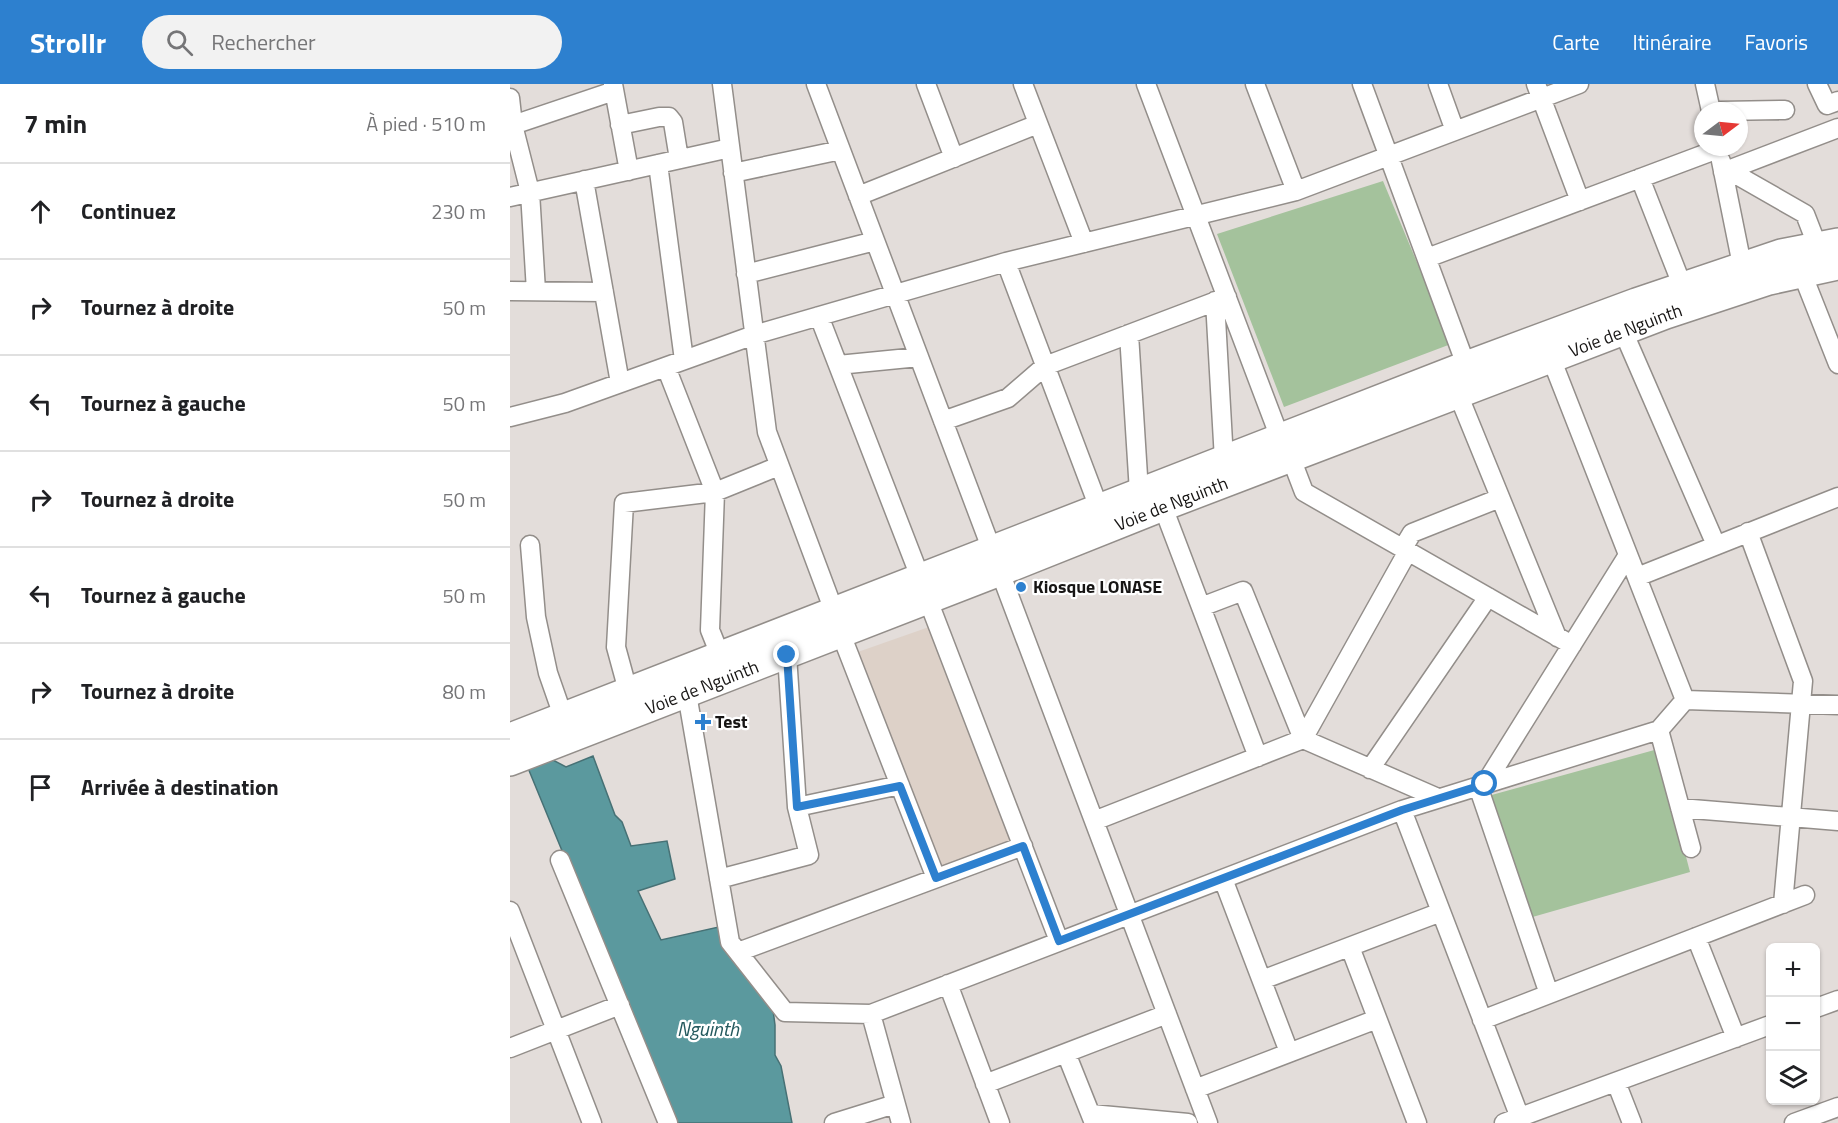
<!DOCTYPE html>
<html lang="fr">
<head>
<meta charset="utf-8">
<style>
	:root { --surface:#fff; --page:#f2f2f2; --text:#202124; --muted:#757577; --line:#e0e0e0; --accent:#2d80cf }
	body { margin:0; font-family:"Titillium Web",sans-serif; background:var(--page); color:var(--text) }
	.controls { position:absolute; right:18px; bottom:18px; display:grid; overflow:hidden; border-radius:9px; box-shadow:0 2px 4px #0004 }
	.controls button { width:54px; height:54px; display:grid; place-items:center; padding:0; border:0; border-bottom:2px solid var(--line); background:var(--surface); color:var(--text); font:30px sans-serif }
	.compass { position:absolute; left:1184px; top:18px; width:54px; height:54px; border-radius:50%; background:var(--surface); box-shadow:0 2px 4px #0004; rotate:74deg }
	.stop { position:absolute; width:18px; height:18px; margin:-14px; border:4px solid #2d80cf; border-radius:50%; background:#fff }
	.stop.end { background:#2d80cf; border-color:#fff; box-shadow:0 2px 6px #0008 }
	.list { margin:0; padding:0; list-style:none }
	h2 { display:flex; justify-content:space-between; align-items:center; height:78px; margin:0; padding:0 24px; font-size:26px }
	h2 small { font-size:20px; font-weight:400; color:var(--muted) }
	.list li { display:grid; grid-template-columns:39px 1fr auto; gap:18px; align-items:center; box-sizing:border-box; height:96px; padding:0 24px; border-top:2px solid var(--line) }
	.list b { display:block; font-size:22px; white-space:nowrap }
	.list em { font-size:20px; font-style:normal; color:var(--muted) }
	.icon { flex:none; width:33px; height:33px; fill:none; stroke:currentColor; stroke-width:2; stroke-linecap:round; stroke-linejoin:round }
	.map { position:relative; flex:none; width:1328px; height:1039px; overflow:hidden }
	header { display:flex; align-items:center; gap:36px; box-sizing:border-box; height:84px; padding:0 30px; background:var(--accent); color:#fff }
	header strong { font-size:28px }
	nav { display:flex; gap:33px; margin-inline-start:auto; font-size:21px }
	.search { width:420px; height:54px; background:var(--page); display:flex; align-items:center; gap:15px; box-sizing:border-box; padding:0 21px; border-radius:33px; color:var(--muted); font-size:22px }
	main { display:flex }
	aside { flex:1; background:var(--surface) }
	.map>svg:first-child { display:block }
</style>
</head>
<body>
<header>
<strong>Strollr</strong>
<div class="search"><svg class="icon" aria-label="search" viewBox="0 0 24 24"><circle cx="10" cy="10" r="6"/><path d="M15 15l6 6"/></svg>Rechercher</div>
<nav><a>Carte</a><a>Itinéraire</a><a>Favoris</a></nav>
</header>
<main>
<aside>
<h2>7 min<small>À pied · 510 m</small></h2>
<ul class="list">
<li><svg class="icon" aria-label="ahead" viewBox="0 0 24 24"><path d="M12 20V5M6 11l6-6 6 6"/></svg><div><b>Continuez</b></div><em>230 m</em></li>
<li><svg class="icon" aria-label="right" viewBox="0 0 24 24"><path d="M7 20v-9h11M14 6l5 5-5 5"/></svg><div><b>Tournez à droite</b></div><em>50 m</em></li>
<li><svg class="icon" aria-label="left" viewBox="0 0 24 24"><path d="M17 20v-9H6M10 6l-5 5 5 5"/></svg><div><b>Tournez à gauche</b></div><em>50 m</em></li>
<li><svg class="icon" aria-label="right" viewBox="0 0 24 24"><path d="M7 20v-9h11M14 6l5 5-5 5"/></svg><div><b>Tournez à droite</b></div><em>50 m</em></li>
<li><svg class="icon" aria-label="left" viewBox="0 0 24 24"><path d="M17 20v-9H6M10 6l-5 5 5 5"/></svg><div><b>Tournez à gauche</b></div><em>50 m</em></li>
<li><svg class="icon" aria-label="right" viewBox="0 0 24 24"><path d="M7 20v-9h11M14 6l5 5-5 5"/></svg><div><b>Tournez à droite</b></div><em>80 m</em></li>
<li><svg class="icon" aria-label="arrive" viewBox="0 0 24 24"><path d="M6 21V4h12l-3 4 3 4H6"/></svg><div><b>Arrivée à destination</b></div></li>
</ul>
</aside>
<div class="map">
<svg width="1328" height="1039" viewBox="0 0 1328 1039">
	<rect width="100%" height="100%" fill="#e3ddda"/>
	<path fill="#ddd1c8" d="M419,543L506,760L431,786L345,569Z"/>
	<path fill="#a4c29c" d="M873,97L941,260L774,323L707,150Z
		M1148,665L1180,788L1019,834L978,712Z"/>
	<path fill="#5b999e" stroke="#477175" stroke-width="1.5" d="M83,672L105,731L112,738L121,762L157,757L165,795L128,807L151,856L213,842L263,926L265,941V971L271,982L282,1039H164L18,684L43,676L56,683Z"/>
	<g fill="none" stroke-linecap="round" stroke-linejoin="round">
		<defs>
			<path id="minor" d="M103,0L119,87
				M212,0L257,348L324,527
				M306,0L698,1039
				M416,0L444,74
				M513,0L574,159
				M636,0L770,354
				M745,0L786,107
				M852,0L956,281
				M928,0L945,47
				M1026,0L1070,117
				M1195,0L1201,27
				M1307,0L1317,21L1328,17
				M0,14L3,41L20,108L26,207
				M1210,27L1275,26
				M110,41L149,33H159L163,38L169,75
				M0,42L104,7
				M1211,77L1232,181
				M148,80L174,276
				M1218,86L1295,130L1307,161
				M1213,88L1328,44
				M223,89L331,66
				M1130,94L1172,201
				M74,96L110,299
				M348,112L528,40
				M0,113L220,64
				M917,174L1208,65
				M496,178L589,424
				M1292,189L1328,280
				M236,190L365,157
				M0,207L94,208
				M705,217L714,376
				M309,232L410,493
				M1113,247L1206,461
				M619,250L629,408
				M1041,274L1175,616
				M328,281L409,273
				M156,283L205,408L200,546L210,571
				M948,310L1047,553
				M0,333L55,319L244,251L496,178L786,107L1069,0
				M433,337L498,314L535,282L717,213
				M781,374L794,408L1062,561
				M653,423L748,673
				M1238,448L1293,597L1273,820
				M20,461L26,533L38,589L53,632
				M893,464L902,449L990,414
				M1127,493L1328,413
				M418,516L549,857
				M691,523L733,507L793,655L928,714
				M331,550L426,794
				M118,607L106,563L114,419L205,408L269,382
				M177,610L220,858L275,928L361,930L892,726L1149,646L1175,616L1328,621
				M1149,646L1181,764
				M860,685L978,513
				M975,700L1118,471
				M968,702L1039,910
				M287,723L390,701
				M1170,724L1328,737
				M892,726L1012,1039
				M584,737L793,655L898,467
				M50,776L158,1039
				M209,795L299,771L287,723L277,571
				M713,795L779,968
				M0,827L82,1039
				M1186,853L1226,954
				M840,863L907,1039
				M228,868L513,762
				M752,896L931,828
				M438,900L490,1039
				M1306,924L1328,916
				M361,930L391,1039
				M972,936L1295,811
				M0,964L110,921
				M556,969L584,1039
				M1106,998L1122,1039
				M475,1000L657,930
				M685,1005L867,935
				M581,1030L678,1039
				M324,1039L385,1020
				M994,1039L1260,941
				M1284,1039L1328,1023"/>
			<g id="highway">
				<path d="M0,653L956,281L1126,218L1271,169L1328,158"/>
				<path id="s1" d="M0,678L490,488L653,423L1156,231L1259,197L1328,182"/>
			</g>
		</defs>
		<use href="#minor" stroke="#938e8a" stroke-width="21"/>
		<use href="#highway" stroke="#938e8a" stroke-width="30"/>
		<use href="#minor" stroke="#fff" stroke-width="18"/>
		<use href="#highway" stroke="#fff" stroke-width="27"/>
	</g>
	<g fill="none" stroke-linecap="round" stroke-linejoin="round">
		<path stroke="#2d80cf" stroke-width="8" d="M277,571L287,723L390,702L426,794L513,762L549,857L892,726L975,700"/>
	</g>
	<g fill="#2d80cf" stroke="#fff" stroke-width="2">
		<circle cx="511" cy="503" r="6"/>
		<path d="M190 629h6v6h6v6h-6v6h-6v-6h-6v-6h6z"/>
	</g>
	<g text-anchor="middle" stroke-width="4.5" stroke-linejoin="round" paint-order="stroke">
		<g font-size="18" fill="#171514" stroke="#fff">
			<text dy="6" stroke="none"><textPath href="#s1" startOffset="1196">Voie de Nguinth</textPath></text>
			<text dy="6" stroke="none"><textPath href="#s1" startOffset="710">Voie de Nguinth</textPath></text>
			<text dy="6" stroke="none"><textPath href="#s1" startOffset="206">Voie de Nguinth</textPath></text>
		</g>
		<g font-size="18" font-weight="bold" fill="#171514" stroke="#fff" text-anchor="start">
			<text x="523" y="509">Kiosque LONASE</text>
			<text x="205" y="644">Test</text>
		</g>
		<g font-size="20" font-style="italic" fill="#24595e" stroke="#fff">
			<text x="198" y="952">Nguinth</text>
		</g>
	</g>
</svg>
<div class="controls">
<button>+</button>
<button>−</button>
<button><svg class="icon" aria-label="layers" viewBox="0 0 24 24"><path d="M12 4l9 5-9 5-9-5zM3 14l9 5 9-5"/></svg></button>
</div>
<svg class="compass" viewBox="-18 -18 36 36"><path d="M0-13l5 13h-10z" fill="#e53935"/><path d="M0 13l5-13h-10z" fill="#757577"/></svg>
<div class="stop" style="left:975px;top:700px"></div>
<div class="stop end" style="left:277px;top:571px"></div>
</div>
</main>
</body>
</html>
